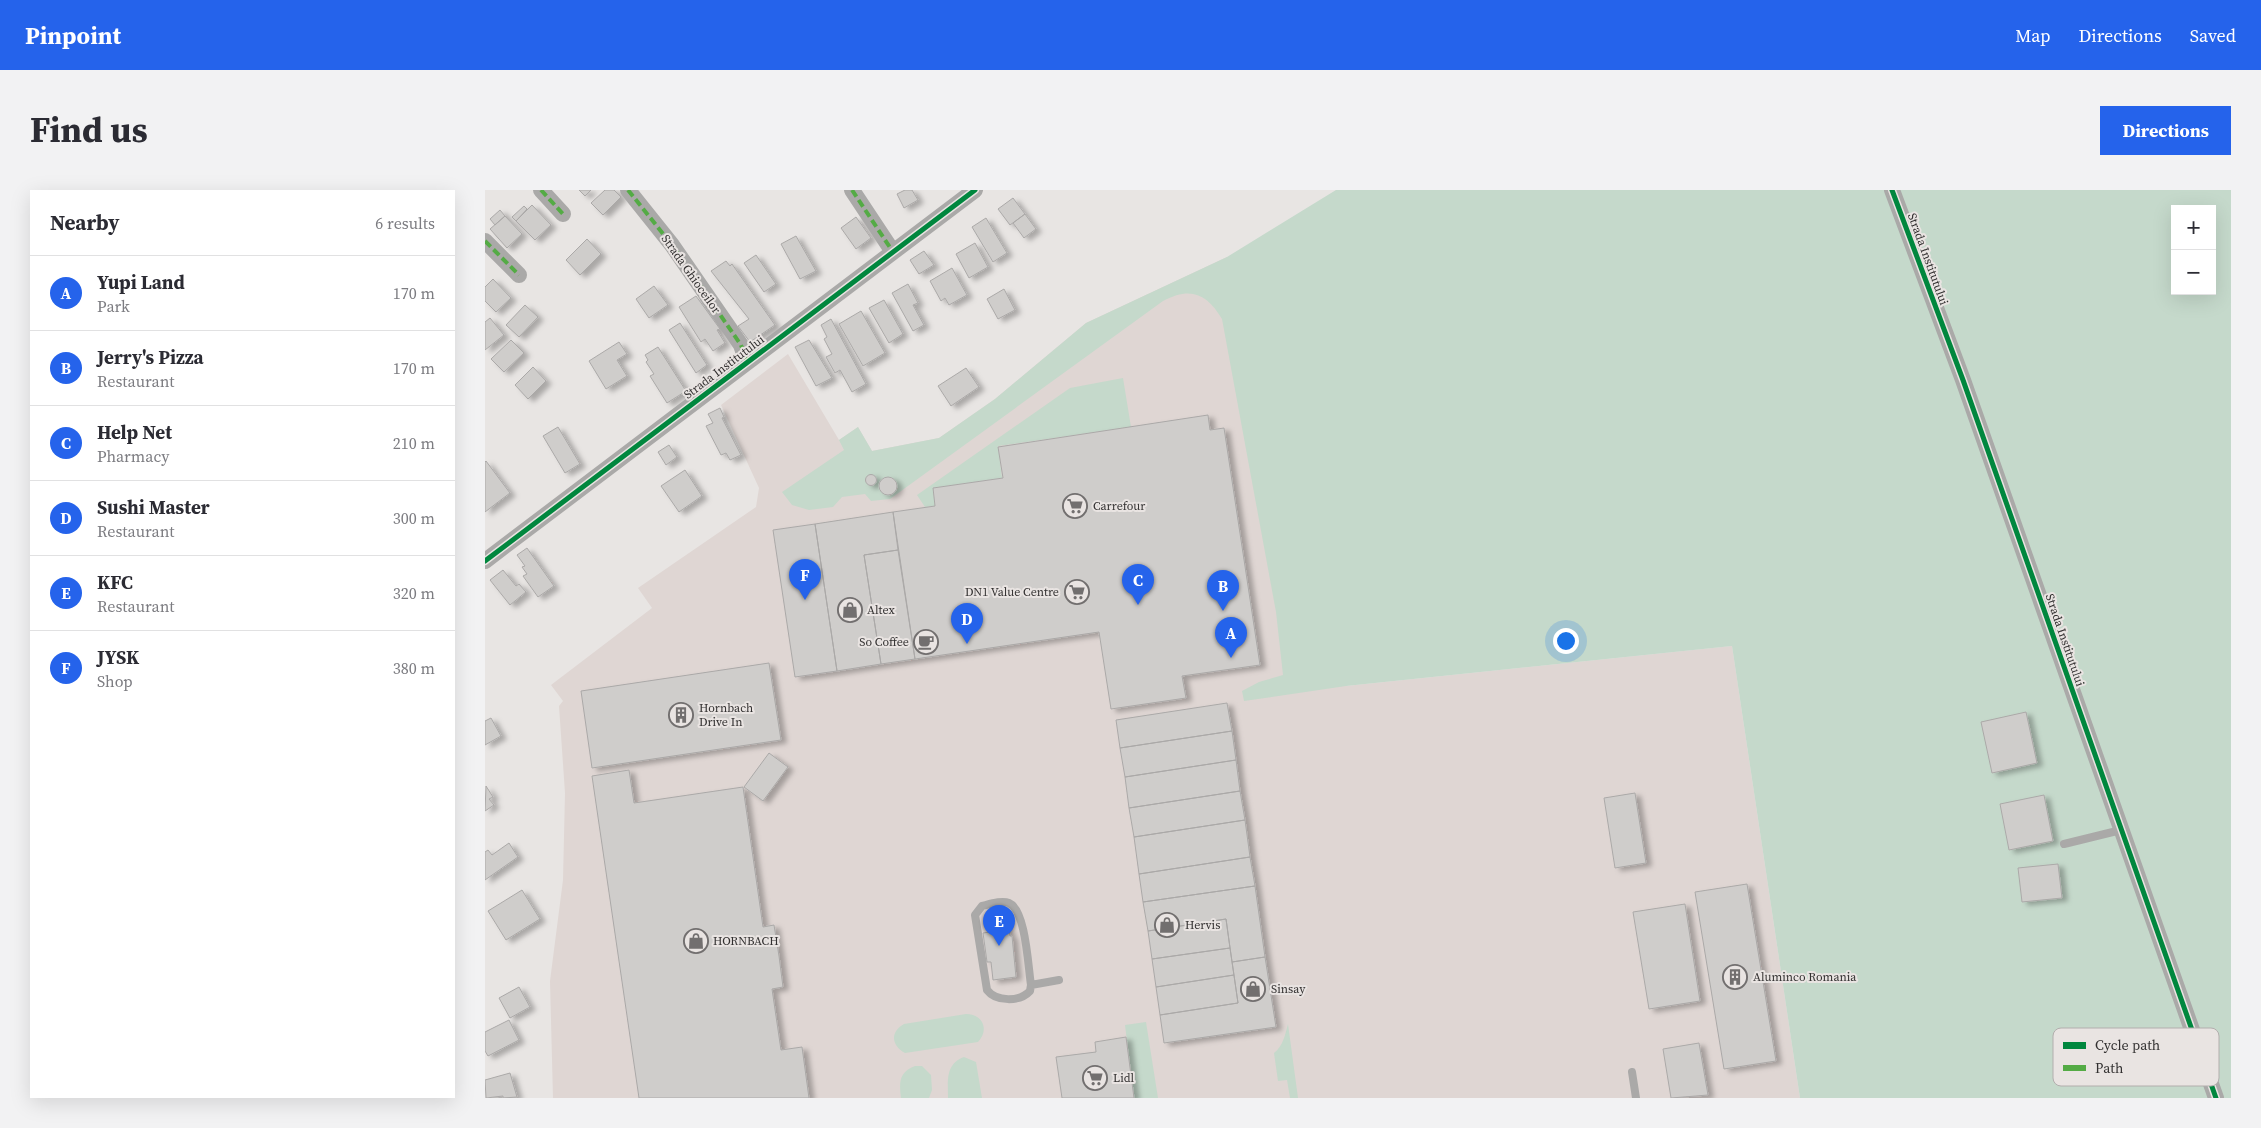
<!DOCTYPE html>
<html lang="en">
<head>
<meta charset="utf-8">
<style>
	:root { --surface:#fff; --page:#f2f2f3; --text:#2b2b33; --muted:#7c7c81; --line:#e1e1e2; --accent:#2563eb }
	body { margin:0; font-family:"Source Serif 4",serif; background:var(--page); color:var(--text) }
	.controls { position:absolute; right:15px; top:15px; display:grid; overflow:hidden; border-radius:0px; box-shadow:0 5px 20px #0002 }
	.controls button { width:45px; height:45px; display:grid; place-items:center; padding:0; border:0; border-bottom:1px solid var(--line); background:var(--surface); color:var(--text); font:25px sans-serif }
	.you { position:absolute; left:1080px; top:450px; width:18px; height:18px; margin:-12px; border:4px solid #fff; border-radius:50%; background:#1a73e8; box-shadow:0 0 0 8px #1a73e833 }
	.badge { display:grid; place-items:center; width:32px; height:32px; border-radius:50%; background:var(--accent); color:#fff; font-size:16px; font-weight:700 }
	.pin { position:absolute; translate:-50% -41px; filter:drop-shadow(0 1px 2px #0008) }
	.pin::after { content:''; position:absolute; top:26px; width:18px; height:15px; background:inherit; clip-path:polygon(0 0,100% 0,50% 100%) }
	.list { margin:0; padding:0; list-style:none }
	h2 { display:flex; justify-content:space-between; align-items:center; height:65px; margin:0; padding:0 20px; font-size:21px }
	h2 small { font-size:16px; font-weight:400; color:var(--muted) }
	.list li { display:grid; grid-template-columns:32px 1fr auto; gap:15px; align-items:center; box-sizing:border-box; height:75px; padding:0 20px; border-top:1px solid var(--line) }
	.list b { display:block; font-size:19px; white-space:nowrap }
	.list p { margin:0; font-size:16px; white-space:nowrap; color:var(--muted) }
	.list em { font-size:16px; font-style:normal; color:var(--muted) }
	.map { position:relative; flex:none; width:1746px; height:908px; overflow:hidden; border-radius:0px }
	header { display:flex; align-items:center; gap:30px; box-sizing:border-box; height:70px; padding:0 25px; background:var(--accent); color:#fff }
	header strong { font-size:24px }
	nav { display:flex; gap:28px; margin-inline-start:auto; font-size:18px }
	.intro { display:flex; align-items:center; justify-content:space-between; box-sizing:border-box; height:120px; padding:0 30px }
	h1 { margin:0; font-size:35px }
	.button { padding:12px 22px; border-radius:0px; background:var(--accent); color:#fff; font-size:18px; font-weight:700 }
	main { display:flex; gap:30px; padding:0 30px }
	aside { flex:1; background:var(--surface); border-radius:0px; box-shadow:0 5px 20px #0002 }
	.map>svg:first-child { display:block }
</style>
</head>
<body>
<header>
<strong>Pinpoint</strong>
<nav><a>Map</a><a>Directions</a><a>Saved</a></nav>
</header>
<div class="intro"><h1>Find us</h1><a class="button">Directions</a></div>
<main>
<aside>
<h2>Nearby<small>6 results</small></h2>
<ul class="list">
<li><span class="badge">A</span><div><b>Yupi Land</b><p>Park</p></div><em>170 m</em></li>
<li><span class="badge">B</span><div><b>Jerry's Pizza</b><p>Restaurant</p></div><em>170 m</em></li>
<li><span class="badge">C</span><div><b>Help Net</b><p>Pharmacy</p></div><em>210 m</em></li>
<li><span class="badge">D</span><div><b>Sushi Master</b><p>Restaurant</p></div><em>300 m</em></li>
<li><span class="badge">E</span><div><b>KFC</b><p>Restaurant</p></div><em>320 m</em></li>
<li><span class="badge">F</span><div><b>JYSK</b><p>Shop</p></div><em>380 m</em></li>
</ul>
</aside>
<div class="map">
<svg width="1746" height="908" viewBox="0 0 1746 908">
	<defs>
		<filter id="shadow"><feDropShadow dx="5.5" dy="3" stdDeviation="2.5" flood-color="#0004"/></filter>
	</defs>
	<rect width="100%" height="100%" fill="#e8e5e3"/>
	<path fill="#dfd6d3" d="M742,67L861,496L1247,456L1315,908H68L65,791L78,690L80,603L74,516L78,511L66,495L167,418L153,398L271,317L274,298L236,215L303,164L354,250L373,237L387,261L454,248L510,209L601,133Z"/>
	<path fill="#c5d9cb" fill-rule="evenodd" d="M851,0H1746V908H1315L1247,456L861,496L759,511L757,501L774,492L798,485L791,422L737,129C722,104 706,96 678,111L405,309L386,311L380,304L357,307L348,317L324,320L307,315L297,302L359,260L354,250L373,237L387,261L454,248L510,209L601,133L742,67ZM1690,19H1727V101H1690Z
		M638,188L646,237L513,256L517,288L448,298L450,316L440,317L432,305L585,198Z
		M481,824C497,824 505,839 493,852L420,863C406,855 405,842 419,834Z
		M661,832L673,908H649L640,835Z
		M803,834L813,908H805L802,890L793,891L789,863C798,856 800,845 803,834Z
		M479,867L491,872L497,908H463C463,891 460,874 479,867Z
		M430,876H437L446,885L447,900L444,908H416C414,892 414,882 430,876Z"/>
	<path fill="#cfcdcb" stroke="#aba9a8" filter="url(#shadow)" d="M94,0H106L100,6Z
		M120,0H129L136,7L118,25L106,13Z
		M420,0H427L433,10L419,18L412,4Z
		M528,8L540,24L525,35L513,19Z
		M47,15L66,35L50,50L31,31Z
		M39,16L42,19L31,31L27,27Z
		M15,20L20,26L10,35L5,29Z
		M540,24L551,39L539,48L528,33Z
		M20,26L37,44L22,58L5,39Z
		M371,27L386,48L371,59L356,38Z
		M501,28L522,63L508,72L487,37Z
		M311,46L331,81L315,89L296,54Z
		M102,49L116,64L95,85L81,70Z
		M490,53L503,77L484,88L471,64Z
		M439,61L449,75L434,84L425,70Z
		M271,65L291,94L279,102L259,73Z
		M241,71L245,76L247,74L290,135L265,152L253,136L264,129L226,81Z
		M467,78L482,105L464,115L460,108L456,111L445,91Z
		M8,89L26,108L11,122L0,111V97Z
		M423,94L433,113L428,115L439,135L428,141L407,103Z
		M169,96L183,115L164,128L151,109Z
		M519,99L530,120L513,129L502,109Z
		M211,106L235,139L232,140L240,153L228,161L220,149L216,152L194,117Z
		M399,110L418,144L404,153L384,118Z
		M40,115L53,127L34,147L21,135Z
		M376,121L400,163L378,176L354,134Z
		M5,128L19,145L0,160V132Z
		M346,129L381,194L367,202L355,180L350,183L341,167L347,164L339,149L342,147L336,135Z
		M195,133L222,175L211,183L184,140Z
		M26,150L39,163L19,182L6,169Z
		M324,150L347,188L331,196L310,157Z
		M134,152L142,164L132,170L142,186L121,199L104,171Z
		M173,157L201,201L182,213L165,186L169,184L161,172L163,170L160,165Z
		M48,177L61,191L43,209L30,195Z
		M481,178L494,197L466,216L453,196Z
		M235,218L239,227L237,228L256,265L245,270L241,263L236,265L221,236L228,233L223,224Z
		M723,225L725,240L739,238L775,475L697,486L701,508L626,519L614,442L430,469L408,322L450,316L448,298L518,288L513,257Z
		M73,237L95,274L80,283L58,246Z
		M184,255L192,267L181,275L173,262Z
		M1,271L25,303L0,322V272Z
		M200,280L217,306L194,322L176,296Z
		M380.5 290a5.5 5.5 0 1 1 11 0a5.5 5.5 0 1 1-11 0Z
		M394 296a9 9 0 1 1 18 0a9 9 0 1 1-18 0Z
		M408,322L413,360L379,365L396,474L352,481L330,334Z
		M330,334L352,481L310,487L288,340Z
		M42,358L69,396L53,407L38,386L42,384L37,377L40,376L32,365Z
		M413,360L430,469L396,474L379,365Z
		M18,380L31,396L34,394L41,402L25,415L5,390Z
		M284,473L296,550L107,578L96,501Z
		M742,513L747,541L635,558L631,530Z
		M1541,522L1552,573L1507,583L1496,532Z
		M6,528L16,546L0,555V531Z
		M747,541L751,570L640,587L635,558Z
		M284,563L303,577L278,611L259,597Z
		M751,570L755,601L644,618L640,587Z
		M144,580L149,613L258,597L278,737L289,735L294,766L298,797L287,799L296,860L317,857L324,908H154L107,586Z
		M1,596L8,607L4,609L9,615L0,621Z
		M755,601L760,630L649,647L644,618Z
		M1150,603L1161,673L1130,678L1119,608Z
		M1559,605L1568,651L1524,660L1515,614Z
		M760,630L765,667L654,684L649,647Z
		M24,653L33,667L0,690V662L3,660L7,665Z
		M765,667L770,696L658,712L654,684Z
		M1573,674L1577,708L1537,712L1533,678Z
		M1262,694L1291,871L1239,879L1210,702Z
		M770,696L780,767L747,772L741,729L663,741L658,712Z
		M37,700L55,729L21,750L3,721Z
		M1200,714L1215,811L1164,819L1148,722Z
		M741,729L745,758L667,769L663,741Z
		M524,739L525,746H527L531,787L508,790L506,772H502L498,743Z
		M745,758L749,785L671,797L667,769Z
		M780,767L791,837L679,853L675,825L753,813L747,772Z
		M749,785L753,813L675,825L671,797Z
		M34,797L45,817L25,828L14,808Z
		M24,830L34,850L3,866L0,861V842Z
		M641,847L649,908H577L571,867L611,862L610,852Z
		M1214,853L1223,905L1186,908L1178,859Z
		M25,883L32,907L18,908V906L1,908L0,890Z"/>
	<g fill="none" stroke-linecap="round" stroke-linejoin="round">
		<path stroke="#aaa9a8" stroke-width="8" d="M1579,654L1636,640
			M546,795L545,801C535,812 511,812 502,800L490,725L497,716C505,714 517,710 524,713C541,720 543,777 546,795L574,790
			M1147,882L1151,908"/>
		<path stroke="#aaa9a8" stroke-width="16" d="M56,0L78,24
			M143,0L187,55L256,155L262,172
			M367,0L408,62
			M1407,0L1478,190L1731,908
			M0,51L34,85
			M0,371L490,0"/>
		<path stroke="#54ab45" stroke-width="4" stroke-dasharray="8 4" stroke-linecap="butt" d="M56,0L78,24
			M143,0L187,55L256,155L262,172
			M367,0L408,62
			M0,51L34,85"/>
		<defs>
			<path id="cycleway" d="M1407,0L1478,190L1731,908
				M0,371L490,0"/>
		</defs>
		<use href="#cycleway" stroke="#e9e4e2" stroke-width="8"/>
		<use href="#cycleway" stroke="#00873e" stroke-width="5"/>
	</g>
	<defs>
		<symbol id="supermarket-ring" viewBox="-11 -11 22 22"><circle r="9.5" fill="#e9e4e2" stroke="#726f6f" stroke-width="1.5"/><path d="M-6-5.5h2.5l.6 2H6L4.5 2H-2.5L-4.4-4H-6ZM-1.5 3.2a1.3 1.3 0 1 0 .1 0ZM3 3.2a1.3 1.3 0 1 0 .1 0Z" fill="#726f6f"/></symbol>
		<symbol id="shop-ring" viewBox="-11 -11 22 22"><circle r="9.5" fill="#e9e4e2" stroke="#726f6f" stroke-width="1.5"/><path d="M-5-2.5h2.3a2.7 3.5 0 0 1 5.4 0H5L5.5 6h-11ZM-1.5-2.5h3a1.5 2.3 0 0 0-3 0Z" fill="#726f6f"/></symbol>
		<symbol id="cafe-ring" viewBox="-11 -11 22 22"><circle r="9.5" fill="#e9e4e2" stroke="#726f6f" stroke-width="1.5"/><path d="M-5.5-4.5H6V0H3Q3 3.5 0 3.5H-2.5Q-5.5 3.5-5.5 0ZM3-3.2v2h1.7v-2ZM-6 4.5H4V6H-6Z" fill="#726f6f"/></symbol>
		<symbol id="building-ring" viewBox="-11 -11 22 22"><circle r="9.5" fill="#e9e4e2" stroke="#726f6f" stroke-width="1.5"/><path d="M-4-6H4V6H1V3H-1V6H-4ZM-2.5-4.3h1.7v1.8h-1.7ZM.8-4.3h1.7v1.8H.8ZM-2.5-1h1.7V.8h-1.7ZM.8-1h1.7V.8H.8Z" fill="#726f6f"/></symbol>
	</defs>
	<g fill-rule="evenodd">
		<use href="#supermarket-ring" x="576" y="302" width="28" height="28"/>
		<use href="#supermarket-ring" x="578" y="388" width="28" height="28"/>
		<use href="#shop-ring" x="351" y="406" width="28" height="28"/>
		<use href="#cafe-ring" x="427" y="438" width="28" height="28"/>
		<use href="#building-ring" x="182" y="511" width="28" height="28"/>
		<use href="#shop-ring" x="668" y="721" width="28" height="28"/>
		<use href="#shop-ring" x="197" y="737" width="28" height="28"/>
		<use href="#building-ring" x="1236" y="773" width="28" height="28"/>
		<use href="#shop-ring" x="754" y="785" width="28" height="28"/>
		<use href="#supermarket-ring" x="596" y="874" width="28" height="28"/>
	</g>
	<g text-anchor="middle" stroke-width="4" stroke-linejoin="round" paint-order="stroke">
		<g font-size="12" fill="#323030" stroke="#e9e4e2">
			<text transform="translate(1443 69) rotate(70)" y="4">Strada Institutului</text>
			<text transform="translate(206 84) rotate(55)" y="4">Strada Ghioceilor</text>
			<text transform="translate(239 177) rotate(-37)" y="4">Strada Institutului</text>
			<text transform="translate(1580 450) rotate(71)" y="4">Strada Institutului</text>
		</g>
		<g font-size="12" fill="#323030" stroke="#e9e4e2" text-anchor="start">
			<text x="608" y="320">Carrefour</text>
			<text x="574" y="406" text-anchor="end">DN1 Value Centre</text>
			<text x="382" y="424">Altex</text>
			<text x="424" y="456" text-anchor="end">So Coffee</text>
			<text x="214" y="522">Hornbach<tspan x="214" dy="14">Drive In</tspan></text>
			<text x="700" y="739">Hervis</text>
			<text x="228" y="755">HORNBACH</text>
			<text x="1268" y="791">Aluminco Romania</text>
			<text x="786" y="803">Sinsay</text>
			<text x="628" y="892">Lidl</text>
		</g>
	</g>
	<rect x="1568" y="838" width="166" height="58" rx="8" fill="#e9e4e2" stroke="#b2aead" stroke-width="1"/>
	<rect x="1578" y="852" width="23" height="7" fill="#00873e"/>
	<rect x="1578" y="875" width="23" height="6" fill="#54ab45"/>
	<g font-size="14" fill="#323030">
		<text x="1610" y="860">Cycle path</text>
		<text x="1610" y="883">Path</text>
	</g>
</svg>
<div class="controls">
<button>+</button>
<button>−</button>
</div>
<div class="you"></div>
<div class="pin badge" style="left:746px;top:468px">A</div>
<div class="pin badge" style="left:738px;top:421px">B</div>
<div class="pin badge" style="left:653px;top:415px">C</div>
<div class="pin badge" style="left:482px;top:454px">D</div>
<div class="pin badge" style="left:514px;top:756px">E</div>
<div class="pin badge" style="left:320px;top:410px">F</div>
</div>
</main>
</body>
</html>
